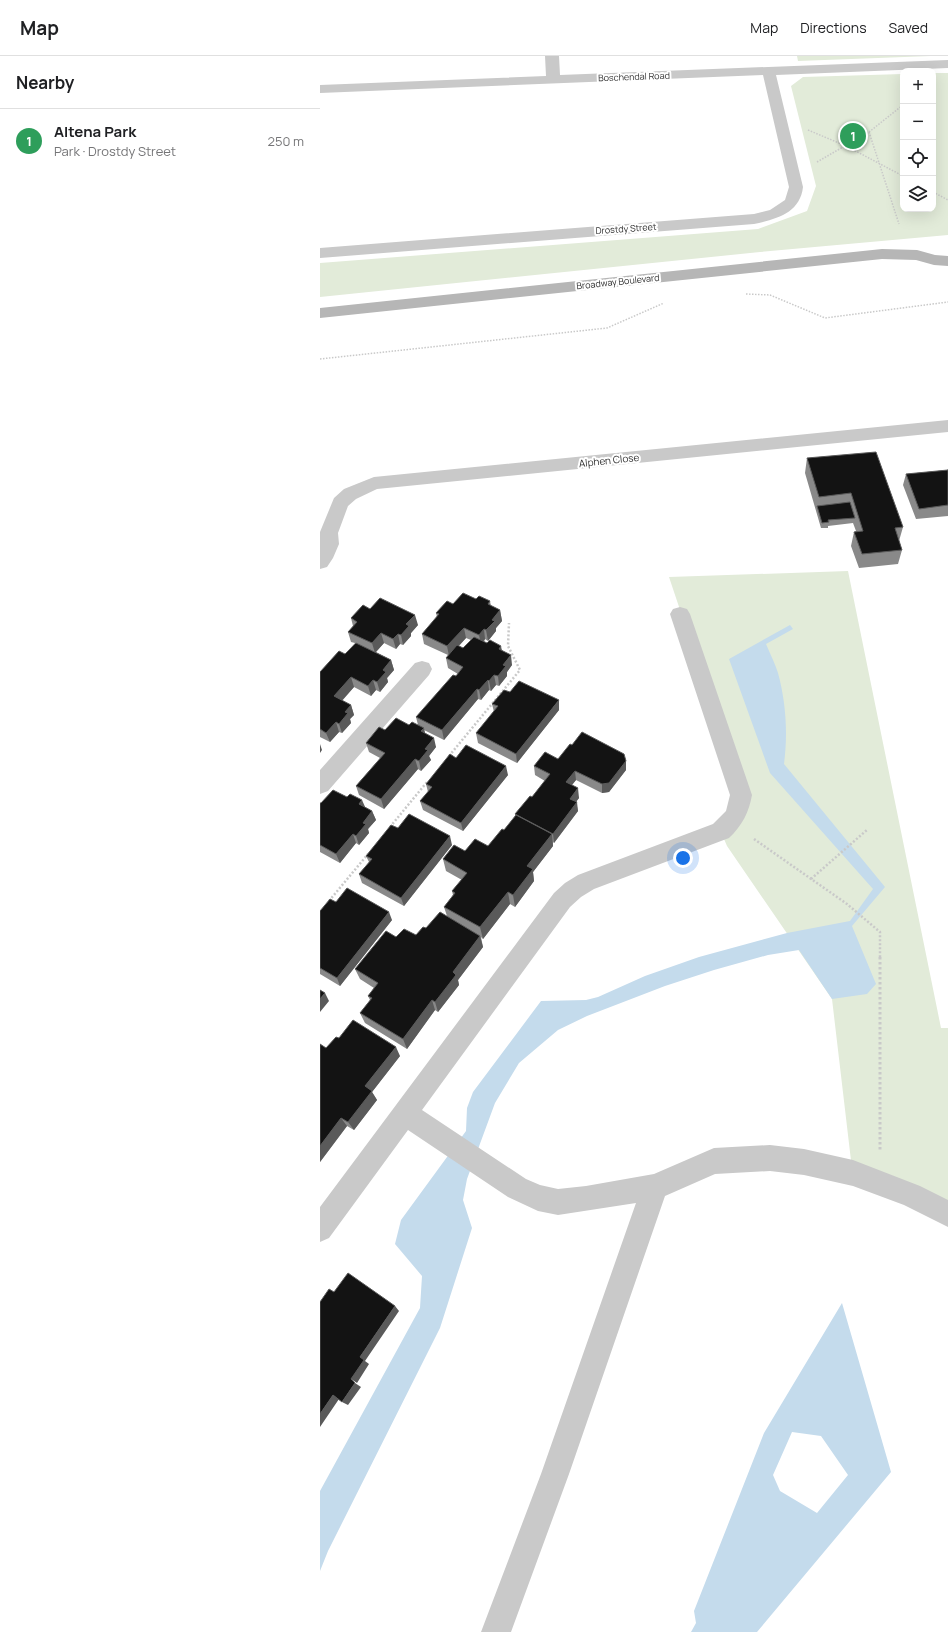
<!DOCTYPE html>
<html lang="en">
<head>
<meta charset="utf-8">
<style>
	:root { --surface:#fff; --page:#f2f2f2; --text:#202124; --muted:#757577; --line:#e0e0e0; --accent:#ea272e }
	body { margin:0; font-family:Manrope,sans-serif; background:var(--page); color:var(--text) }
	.controls { position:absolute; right:12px; top:12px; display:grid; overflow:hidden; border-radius:8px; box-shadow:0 4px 16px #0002 }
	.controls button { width:36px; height:36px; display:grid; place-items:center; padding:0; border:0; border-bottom:1px solid var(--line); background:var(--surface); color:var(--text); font:20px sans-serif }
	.you { position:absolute; left:363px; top:802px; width:14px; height:14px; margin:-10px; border:3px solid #fff; border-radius:50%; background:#1a73e8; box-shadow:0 0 0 6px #1a73e833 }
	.badge { display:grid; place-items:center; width:26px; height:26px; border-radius:50%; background:var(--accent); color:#fff; font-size:13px; font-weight:700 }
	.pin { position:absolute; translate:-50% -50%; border:2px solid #fff; box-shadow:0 1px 4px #0006 }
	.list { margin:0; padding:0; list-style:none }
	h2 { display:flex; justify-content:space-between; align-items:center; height:52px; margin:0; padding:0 16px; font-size:17px }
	h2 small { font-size:13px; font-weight:400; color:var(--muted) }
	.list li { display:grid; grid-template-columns:26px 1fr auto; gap:12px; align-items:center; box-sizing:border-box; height:64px; padding:0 16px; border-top:1px solid var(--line) }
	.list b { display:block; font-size:15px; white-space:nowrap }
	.list p { margin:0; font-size:13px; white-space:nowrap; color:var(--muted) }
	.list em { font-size:13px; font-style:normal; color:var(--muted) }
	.icon { flex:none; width:22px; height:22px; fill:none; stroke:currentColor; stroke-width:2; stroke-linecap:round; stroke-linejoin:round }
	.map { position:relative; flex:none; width:628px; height:1576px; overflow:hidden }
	header { display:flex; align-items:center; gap:24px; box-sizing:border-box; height:56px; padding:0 20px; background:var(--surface); border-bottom:1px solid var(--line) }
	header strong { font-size:19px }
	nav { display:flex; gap:22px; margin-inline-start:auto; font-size:14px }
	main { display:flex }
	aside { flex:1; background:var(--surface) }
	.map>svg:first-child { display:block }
</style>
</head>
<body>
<header>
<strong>Map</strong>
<nav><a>Map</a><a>Directions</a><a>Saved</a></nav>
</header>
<main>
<aside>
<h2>Nearby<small></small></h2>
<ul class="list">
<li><span class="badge" style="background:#2e9e5b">1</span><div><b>Altena Park</b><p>Park · Drostdy Street</p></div><em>250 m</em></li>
</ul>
</aside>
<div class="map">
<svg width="628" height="1576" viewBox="0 0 628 1576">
	<rect width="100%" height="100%" fill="#fff"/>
	<path fill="#e2ebd9" d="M477,0H611L478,5Z
		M613,17H628V179L440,196L0,241V207L438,173L487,155L496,130L471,30L483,21L583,18V153H613Z
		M528,515L621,972H628V1154L532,1113L512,943L407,790L401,776L422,739L349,521Z"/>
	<path fill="#c4dbec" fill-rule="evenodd" d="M470,569L473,573L446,588C450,598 455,607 458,617C466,646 468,678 464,708L565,831L532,870L556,928L547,938L512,943L479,894L448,899L394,914L345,930L267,960L238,974L199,1007L175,1047L147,1123L143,1144L152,1172L120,1272L8,1495L0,1515V1435L100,1252L102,1220L75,1188L81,1164L146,1075L147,1052L153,1036L221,945L266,944L278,941L325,920L379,901L467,877L530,865L553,833L450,717L409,603Z
		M522,1247L571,1416L437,1576H371L376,1567L374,1555L444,1377ZM472,1376L501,1380L528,1419L497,1457L460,1435L453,1419Z"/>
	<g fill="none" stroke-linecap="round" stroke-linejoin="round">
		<path stroke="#c9c9c9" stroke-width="1.5" stroke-dasharray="1.5 1.5" stroke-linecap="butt" d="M488,74L526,90L583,120
			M549,76L579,168
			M497,106L549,76L583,49
			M613,136L628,144
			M426,238L450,239L505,262L628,246
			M0,303L287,272L344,247"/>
		<path stroke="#c9c9c9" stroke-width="2.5" stroke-dasharray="2 2" stroke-linecap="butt" d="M129,700L200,614L188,590L189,567
			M70,771L107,726
			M434,783L527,848L560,876V902
			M491,823L548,773
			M9,845L48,798"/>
		<path stroke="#c9c9c9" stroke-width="3" stroke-dasharray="2.5 2.5" stroke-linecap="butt" d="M560,901V1095"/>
		<path fill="#c9c9c9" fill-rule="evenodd" d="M225,0H239L240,19L628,4V12L456,19L483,131C480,157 457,163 434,168L0,202V192L434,158L450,154L465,144L469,131L443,19L0,37V29L226,20Z
			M628,364V376L57,433L36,443L28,450L18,477L19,488L13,502L7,511L0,513V476L14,442L24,433L54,421Z
			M360,551L367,553L370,558L432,739C429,756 422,770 409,782L274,833L261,841L250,851L102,1054L206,1123L220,1129L238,1133L266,1130L334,1118L394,1092L450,1089L484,1093L533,1104L600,1130L628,1144V1171L584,1149L533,1130L484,1119L450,1115L395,1118L345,1140L249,1418L191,1576H161L221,1418L316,1147L238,1159L218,1155L188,1141L88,1074L9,1182L0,1186V1151L234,837L245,827L258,819L393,768L406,755L410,739L350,558L353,553Z
			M102,605L109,607L112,613L109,619L8,735L0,738V714L95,607Z"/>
		<path fill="#b6b6b6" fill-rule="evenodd" d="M562,193L597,194L615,199L628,200V210L614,209L596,204L562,203L0,262V252Z"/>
	</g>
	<path fill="#898989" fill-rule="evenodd" d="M487,402L583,471L579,485L582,494L578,508L539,512L531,490L534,476L536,475L533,467L508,470V472H501L485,417Z
		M628,413V460L596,463L583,429L586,418L627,414Z
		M156,543L170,545L171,550L180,554L182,565L176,572V575L168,585L165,583L164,586L182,594L192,609L187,616V620L179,630L176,629L171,635L169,634L161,644L158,643L124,684L104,674L105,677L116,691L109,700L111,704L101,715L98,713L64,753L39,739L36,730L60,702L49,696L46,687L65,674L89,669H98L96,661L138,618L128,612L126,602L128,599L104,588L102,578L117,561L116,557L133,548ZM146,582L151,584L143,592L139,590Z
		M50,553L98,569L91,577V580L83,589L80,588L76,593L64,587L56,596L71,604L74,614L67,622L68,626L60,636L56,634L51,640L34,631L22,645L31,649L34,659L30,663L31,667L22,677L19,676L10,686L0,681V616L25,598L35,587L31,586L28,576L33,570L31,562Z
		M190,636L239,654L197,707L158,687L156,677L174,656L172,648Z
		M252,689L306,705V714L289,736L282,737L256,724L252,729L259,742L256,746L258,755L234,787L233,786V790L213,816L214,825L195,851L190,848L163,883L161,881L163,891L138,924L139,929L118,956L115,954L87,993L45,967L40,957L50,944L48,940L54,932L40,923L35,913L76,881L96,879L127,860L124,851L133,839L132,835L142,824L126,815L123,803L145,795L168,790L184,774L196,760L195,758L212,741L225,725L215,719L214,710L238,703Z
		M136,702L188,719L143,775L103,754L100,745L108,736L106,728Z
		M0,747H1L45,751L52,755L56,764L48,773L49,777L39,789L36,787L20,807L0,796Z
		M78,772L132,789L84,850L42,827L39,818L49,806L46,800Z
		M16,846L72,864L20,930L0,918V855Z
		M19,982L80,1000L52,1036L57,1044L34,1074L27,1070L0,1106L6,992Z"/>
	<path fill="#5a5a5a" d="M180,554L182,565L176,572V575L168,585L166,574L172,564Z
		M95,559L98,569L91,577V580L83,589L81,579L86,568Z
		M144,572L146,582L129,600L127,590Z
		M164,573L165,583L161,589L159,579Z
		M61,577L64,587L55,597L52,587Z
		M78,578L80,588L76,593L73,583Z
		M181,590L183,600L179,593Z
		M191,599L192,609L187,616V620L179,630L178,620L183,609Z
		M71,604L74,614L67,622L68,626L60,636L57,626L63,614Z
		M174,619L176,629L171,635L169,625Z
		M31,621L34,631L17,650L14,640Z
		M53,624L56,634L51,640L48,630Z
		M168,624L169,634L161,644L159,634Z
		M157,633L158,643L124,684L122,674Z
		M239,644V654L197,707L196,698Z
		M31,649L34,659L30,663L31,667L22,677L19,668L25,656Z
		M16,666L19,676L10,686L6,677Z
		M104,672L106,682L101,675Z
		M114,682L116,691L109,700L111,704L101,715L99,705L105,693Z
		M0,688L2,694L0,697Z
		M95,703L98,713L64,753L61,743Z
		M306,705V714L289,736L282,737V728Z
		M186,710L188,719L143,775L141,767Z
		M255,715L256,724L247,735L246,726Z
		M258,732L259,742L251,752L250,743Z
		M42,744L46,753L39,748Z
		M257,746L258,755L234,787L233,778Z
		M52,755L56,764L48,773L49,777L39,789L36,780L43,767Z
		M33,778L36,787L20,807L16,798Z
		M232,778L233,790L213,816L214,825L195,851L193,839L207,810Z
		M130,780L132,789L84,850L81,842Z
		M188,836L190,848L163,883L160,871Z
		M69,856L72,864L20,930L17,922Z
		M160,880L163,891L138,924L139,929L118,956L115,946L133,916Z
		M5,937L9,945L0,956V943Z
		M112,944L115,954L87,993L83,983Z
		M76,991L80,1000L52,1036L57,1044L34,1074L28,1066L45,1030Z
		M21,1062L27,1070L0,1106V1090Z
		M75,1250L79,1255L45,1305L49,1308L37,1327L31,1323L40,1301Z
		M35,1327L41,1331L28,1349L22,1346Z
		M13,1339L19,1343L0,1371V1358Z"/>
	<path fill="#131313" stroke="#5a5a5a" d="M556,396L583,471L575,472L582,494L542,498L534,476L543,475L531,437L499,441L487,402Z
		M628,414V449L599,453L586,418Z
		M530,446L535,462L508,464L509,466L502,467L497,450Z
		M143,537L156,543L159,540L170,545L168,548L180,554L172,564L175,565L166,574L164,573L159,579L144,572L127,590L102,578L119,558L116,557L127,545L133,548Z
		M60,542L95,559L86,568L89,570L81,579L78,578L73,583L61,577L52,587L28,576L37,566L31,562L43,549L50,553Z
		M154,581L167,587L170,584L181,590L179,593L191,599L183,609L186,610L178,620L174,619L169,625L168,624L159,634L157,633L122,674L96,661L133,619L136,620L143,611L126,602L137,589L143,592Z
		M36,587L71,604L63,614L66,616L57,626L53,624L48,630L31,621L14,640L31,649L25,656L28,657L19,668L16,666L6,677L0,673V616L19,595L25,598Z
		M199,625L239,644L196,698L156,677L178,650L172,648L184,634L190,636Z
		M76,662L89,669L92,666L104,672L101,675L114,682L105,693L108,694L99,705L95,703L61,743L36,730L65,697L46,687L59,671L65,674Z
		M262,676L304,698L306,705L289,727L282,728L255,715L246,726L258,732L250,743L257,746L233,778L195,758L210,740L212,741L230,718L214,710L225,696L238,703L250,688L252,689Z
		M146,689L186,710L141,767L100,745L112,731L106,728L130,698L136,702Z
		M13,734L27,741L30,738L42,744L39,748L52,755L43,767L46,768L36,780L33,778L16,798L0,789V747H1Z
		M89,758L130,780L81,842L39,818L52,803L46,800L71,769L78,772Z
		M196,759L232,778L207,810L213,813L193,839L188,836L160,871L124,851L135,837L132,835L147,817L123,803L134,789L145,795L155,783L168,790L182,773L184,774Z
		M27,832L69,856L17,922L0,912V855L10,843L16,846Z
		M120,856L160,880L133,916L136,919L115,946L112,944L83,983L40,957L52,942L48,940L58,927L35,913L66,875L76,881L84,873L96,879L103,871L106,872Z
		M0,934L5,937L0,943Z
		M33,964L76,991L45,1030L52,1035L28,1066L21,1062L0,1090V988L6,992L16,981L19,982Z
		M28,1217L75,1250L40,1301L44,1304L31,1323L35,1327L22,1346L13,1339L0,1358V1246L9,1233L14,1236Z"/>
	<g text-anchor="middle" stroke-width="4" stroke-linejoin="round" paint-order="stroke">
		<g font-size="9" fill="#2c2c2c" stroke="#fff">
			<text transform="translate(314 21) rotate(-2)" y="3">Boschendal Road</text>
			<text transform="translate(306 173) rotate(-4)" y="3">Drostdy Street</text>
			<text transform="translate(298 226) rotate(-6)" y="3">Broadway Boulevard</text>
		</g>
		<g font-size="10" fill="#2c2c2c" stroke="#fff">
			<text transform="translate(289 404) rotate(-6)" y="4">Alphen Close</text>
		</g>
	</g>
</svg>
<div class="controls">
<button>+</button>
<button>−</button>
<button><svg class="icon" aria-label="locate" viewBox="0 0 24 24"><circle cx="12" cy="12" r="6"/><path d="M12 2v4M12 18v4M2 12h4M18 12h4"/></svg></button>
<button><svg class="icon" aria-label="layers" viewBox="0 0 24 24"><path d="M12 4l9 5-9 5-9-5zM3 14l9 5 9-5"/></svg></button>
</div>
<div class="you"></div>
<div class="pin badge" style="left:533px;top:80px;background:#2e9e5b">1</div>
</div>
</main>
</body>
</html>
